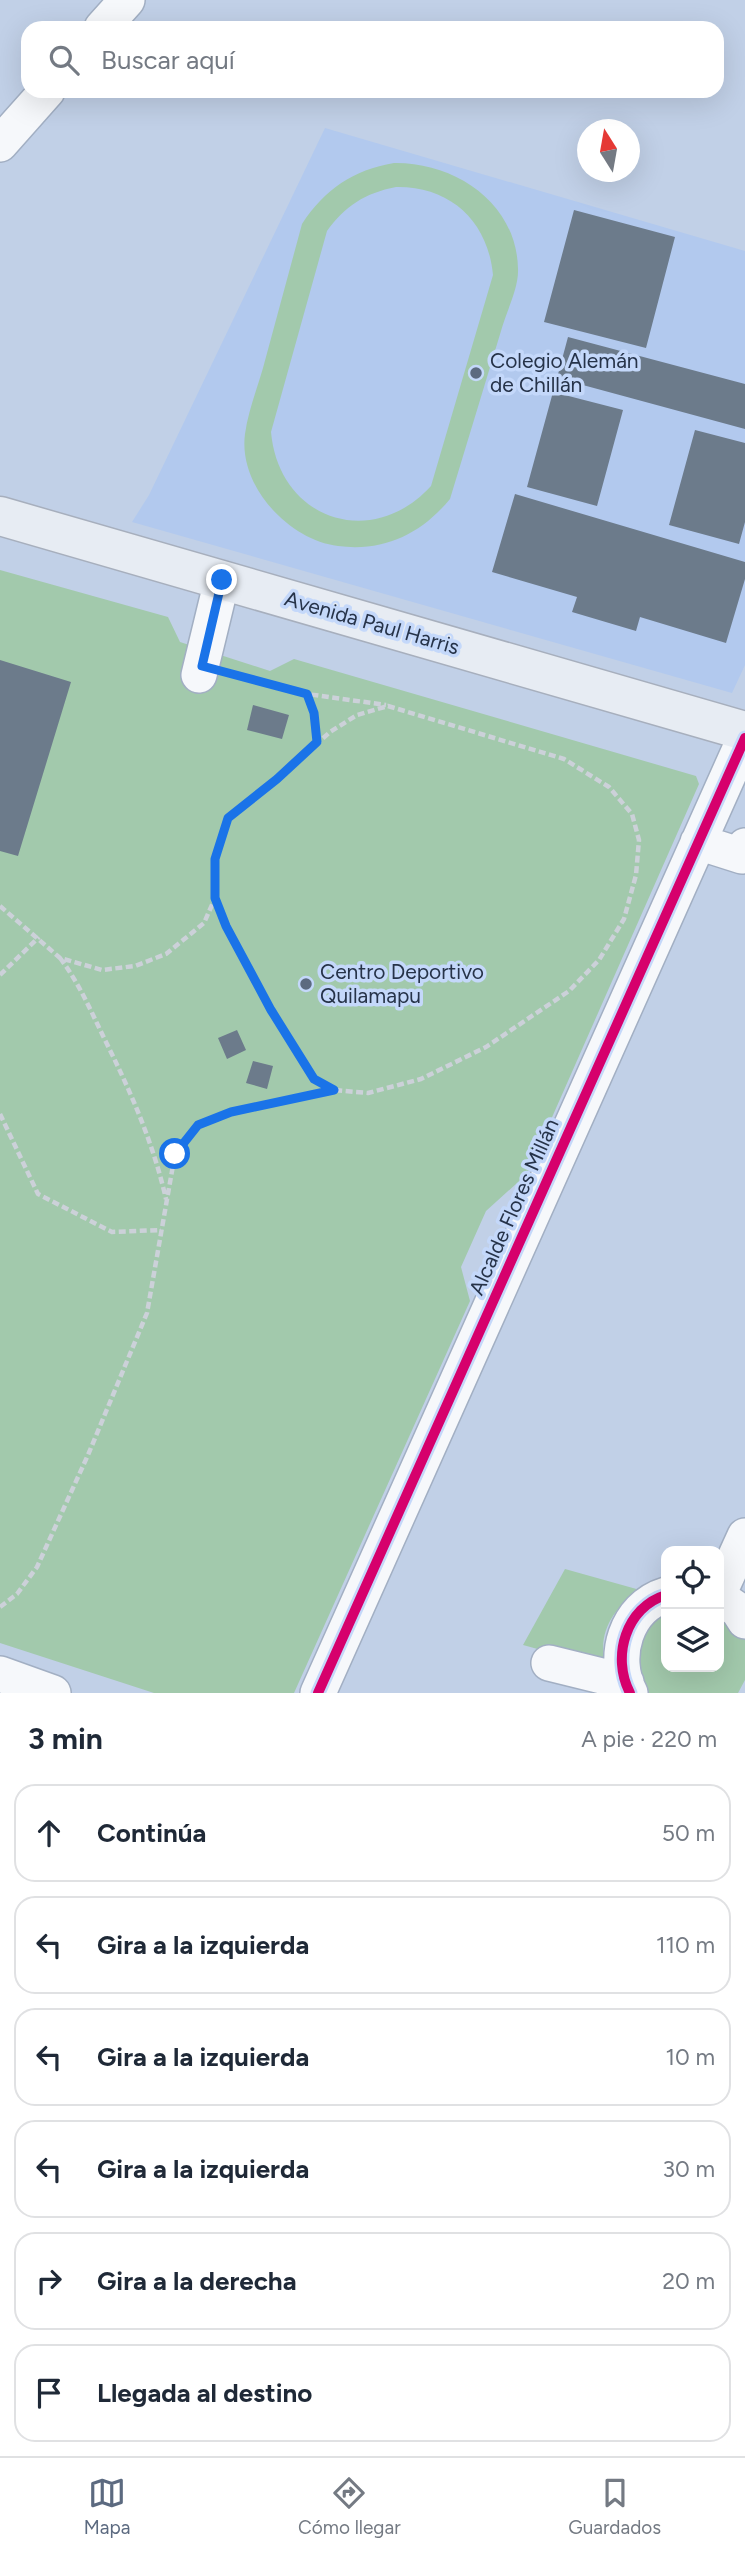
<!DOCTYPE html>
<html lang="es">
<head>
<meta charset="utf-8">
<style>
	:root { --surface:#fff; --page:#f6f6f7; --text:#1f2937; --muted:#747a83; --line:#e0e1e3; --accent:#5c6a80 }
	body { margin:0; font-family:Figtree,sans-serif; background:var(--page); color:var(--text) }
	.controls { position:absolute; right:21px; bottom:21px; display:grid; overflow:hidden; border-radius:14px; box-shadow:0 7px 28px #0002 }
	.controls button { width:63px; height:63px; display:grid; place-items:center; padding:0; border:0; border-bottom:2px solid var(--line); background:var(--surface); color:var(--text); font:35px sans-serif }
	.compass { position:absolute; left:577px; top:119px; width:63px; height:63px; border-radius:50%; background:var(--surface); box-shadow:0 7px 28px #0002; rotate:349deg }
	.stop { position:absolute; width:21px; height:21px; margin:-16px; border:5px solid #1a73e8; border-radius:50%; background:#fff }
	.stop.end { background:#1a73e8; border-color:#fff; box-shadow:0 2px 7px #0008 }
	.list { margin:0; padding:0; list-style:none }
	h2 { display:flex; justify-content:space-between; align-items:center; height:91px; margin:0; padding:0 28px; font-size:30px }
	h2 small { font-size:23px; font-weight:400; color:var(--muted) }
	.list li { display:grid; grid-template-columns:46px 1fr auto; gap:21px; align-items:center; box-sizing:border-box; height:98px; margin:0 14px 14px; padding:0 14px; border:2px solid var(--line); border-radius:21px }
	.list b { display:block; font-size:26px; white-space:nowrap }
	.list em { font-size:23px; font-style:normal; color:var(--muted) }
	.icon { flex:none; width:38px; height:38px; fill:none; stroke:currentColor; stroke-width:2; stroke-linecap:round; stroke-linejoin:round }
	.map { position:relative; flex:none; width:745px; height:1693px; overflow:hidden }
	.search { position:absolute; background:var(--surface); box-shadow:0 7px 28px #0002; left:21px; right:21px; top:21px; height:77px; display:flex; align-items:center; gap:18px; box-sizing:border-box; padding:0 24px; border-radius:21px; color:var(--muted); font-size:26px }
	.sheet { height:763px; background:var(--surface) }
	nav { display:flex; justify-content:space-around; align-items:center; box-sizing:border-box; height:98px; border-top:2px solid var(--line); background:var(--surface); font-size:19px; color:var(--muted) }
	nav a { display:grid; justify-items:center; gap:4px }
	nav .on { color:var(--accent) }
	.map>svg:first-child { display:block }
</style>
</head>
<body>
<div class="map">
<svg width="745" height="1693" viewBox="0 0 745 1693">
	<rect width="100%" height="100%" fill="#c1d0e7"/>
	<path fill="#b2c9ee" d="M325,128L745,251V665L732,693L132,522L149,495Z"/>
	<path fill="#a2c9ac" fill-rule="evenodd" d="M394,163C455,162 517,203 518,269C519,288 506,312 501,331C484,387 467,443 450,499C421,534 384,552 338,546C289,540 238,486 245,434C248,412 257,389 263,368C276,320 289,272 302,224C325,189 353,170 394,163ZM396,187C450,186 488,221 493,275L431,486C372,551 279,520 271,432L327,231C345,206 365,193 396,187Z
		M0,570L168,617L180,642L270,671L294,659L696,776L699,784L527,1174L486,1211L461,1267L470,1301L294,1693H154L0,1643Z
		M565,1569L640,1590C613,1608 595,1635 607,1668L523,1645Z
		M666,1601V1667H719V1604L745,1635V1680L738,1693H641L632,1636Z"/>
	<path fill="#6c7b8b" d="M574,210L675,237L646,348L544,322Z
		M568,337L745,384V429L557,378Z
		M553,392L623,410L597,506L527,487Z
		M695,430L745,443V522L739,544L669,525Z
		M515,494L745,562V579L726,643L640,617L636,631L572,612L577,597L492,572Z
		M0,660L71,682L18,856L0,851Z
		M253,705L289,715L282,739L247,730Z
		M237,1030L246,1050L227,1059L218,1038Z
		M253,1061L273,1066L267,1089L246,1083Z"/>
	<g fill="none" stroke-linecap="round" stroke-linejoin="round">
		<defs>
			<path id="minor" d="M102,28L127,0
				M0,144L47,91
				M199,675L222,580
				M698,842L742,856L745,846
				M719,1593L745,1536
				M719,1597L738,1610L745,1621
				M549,1663L626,1682
				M0,1674L53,1693
				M318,1693L745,738
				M630,1693C611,1657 626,1607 666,1595"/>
			<path id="major" d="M0,516L745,731"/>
		</defs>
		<use href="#minor" stroke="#a2afc3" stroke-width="38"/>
		<use href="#major" stroke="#a7afbd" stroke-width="41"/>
		<path stroke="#ccd1d9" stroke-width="4.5" stroke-dasharray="7 3.5" stroke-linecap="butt" d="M230,674L307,694L386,705
			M307,695L315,713L317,742
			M215,898L226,926L271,1010L314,1079L333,1090
			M0,906L60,958L102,970L135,966L166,954L204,923L215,898V859L227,818L277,779L330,732L357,715L388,706L564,759L609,787L632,814L639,840L636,875L624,919L599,960L569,991L486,1047L421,1079L368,1093L334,1090L231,1113L198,1125L175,1154L147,1313L88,1455L37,1567L17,1594L0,1607
			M60,958C79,983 91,1011 104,1038C130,1090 153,1142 166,1199
			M0,975L39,937
			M0,1114L38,1194L112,1232L161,1230"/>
		<use href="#minor" stroke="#f6f8fb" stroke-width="35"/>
		<use href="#major" stroke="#e7ecf3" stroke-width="38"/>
		<defs>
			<path id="cycleway" d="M318,1693L745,738
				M630,1693C611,1657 626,1607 666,1595"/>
		</defs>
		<use href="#cycleway" stroke="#c4d8fa" stroke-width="15"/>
		<use href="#cycleway" stroke="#d6006c" stroke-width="10"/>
	</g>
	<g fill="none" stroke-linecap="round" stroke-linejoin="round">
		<path stroke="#1a73e8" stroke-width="9" d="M175,1154L198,1125L231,1112L334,1090L314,1079L271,1010L226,926L215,898V859L228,818L277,779L317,742L314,713L307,694L202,666L222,580"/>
	</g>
	<g fill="#5c6a80" stroke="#c4d8fa" stroke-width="2.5">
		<circle cx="476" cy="373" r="7"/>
		<circle cx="306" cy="984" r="7"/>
	</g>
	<g text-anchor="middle" stroke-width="7" stroke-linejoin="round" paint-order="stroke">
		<g font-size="21" fill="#263349" stroke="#c4d8fa" text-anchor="start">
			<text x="490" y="368">Colegio Alemán<tspan x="490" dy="24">de Chillán</tspan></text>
			<text x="320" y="979">Centro Deportivo<tspan x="320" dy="24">Quilamapu</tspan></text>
		</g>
		<g font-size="21" fill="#263349" stroke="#c4d8fa">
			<text transform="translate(372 623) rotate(16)" y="7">Avenida Paul Harris</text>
			<text transform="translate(514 1207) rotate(-66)" y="7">Alcalde Flores Millán</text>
		</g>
	</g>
</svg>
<div class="controls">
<button><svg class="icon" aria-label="locate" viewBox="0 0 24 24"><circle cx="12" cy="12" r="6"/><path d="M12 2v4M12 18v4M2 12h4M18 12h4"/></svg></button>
<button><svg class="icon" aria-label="layers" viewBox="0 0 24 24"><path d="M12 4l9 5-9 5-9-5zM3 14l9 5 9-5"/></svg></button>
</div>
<svg class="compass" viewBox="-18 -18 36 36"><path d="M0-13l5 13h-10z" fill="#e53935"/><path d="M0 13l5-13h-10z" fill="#747a83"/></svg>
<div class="stop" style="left:175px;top:1154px"></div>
<div class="stop end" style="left:222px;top:580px"></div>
<div class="search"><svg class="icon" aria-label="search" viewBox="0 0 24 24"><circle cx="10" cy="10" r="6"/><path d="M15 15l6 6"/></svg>Buscar aquí</div>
</div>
<section class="sheet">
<h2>3 min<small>A pie · 220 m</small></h2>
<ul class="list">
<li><svg class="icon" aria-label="ahead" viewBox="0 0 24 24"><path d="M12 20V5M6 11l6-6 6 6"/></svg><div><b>Continúa</b></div><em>50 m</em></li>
<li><svg class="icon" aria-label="left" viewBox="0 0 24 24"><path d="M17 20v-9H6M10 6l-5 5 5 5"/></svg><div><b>Gira a la izquierda</b></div><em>110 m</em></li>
<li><svg class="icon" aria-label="left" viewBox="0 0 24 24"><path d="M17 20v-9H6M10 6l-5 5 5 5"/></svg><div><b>Gira a la izquierda</b></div><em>10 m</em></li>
<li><svg class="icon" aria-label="left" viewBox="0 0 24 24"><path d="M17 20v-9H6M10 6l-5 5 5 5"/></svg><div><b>Gira a la izquierda</b></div><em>30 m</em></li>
<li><svg class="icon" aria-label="right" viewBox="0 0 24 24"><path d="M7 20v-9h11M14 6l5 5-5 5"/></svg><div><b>Gira a la derecha</b></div><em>20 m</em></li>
<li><svg class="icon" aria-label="arrive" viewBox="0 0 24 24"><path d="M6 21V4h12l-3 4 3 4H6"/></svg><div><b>Llegada al destino</b></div></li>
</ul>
</section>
<nav>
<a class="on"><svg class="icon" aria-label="map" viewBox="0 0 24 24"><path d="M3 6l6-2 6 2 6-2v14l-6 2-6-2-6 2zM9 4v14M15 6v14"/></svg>Mapa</a>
<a><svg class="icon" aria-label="directions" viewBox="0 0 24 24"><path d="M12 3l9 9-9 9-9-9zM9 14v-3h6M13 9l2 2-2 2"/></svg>Cómo llegar</a>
<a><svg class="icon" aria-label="saved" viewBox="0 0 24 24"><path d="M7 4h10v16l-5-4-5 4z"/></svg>Guardados</a>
</nav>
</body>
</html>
